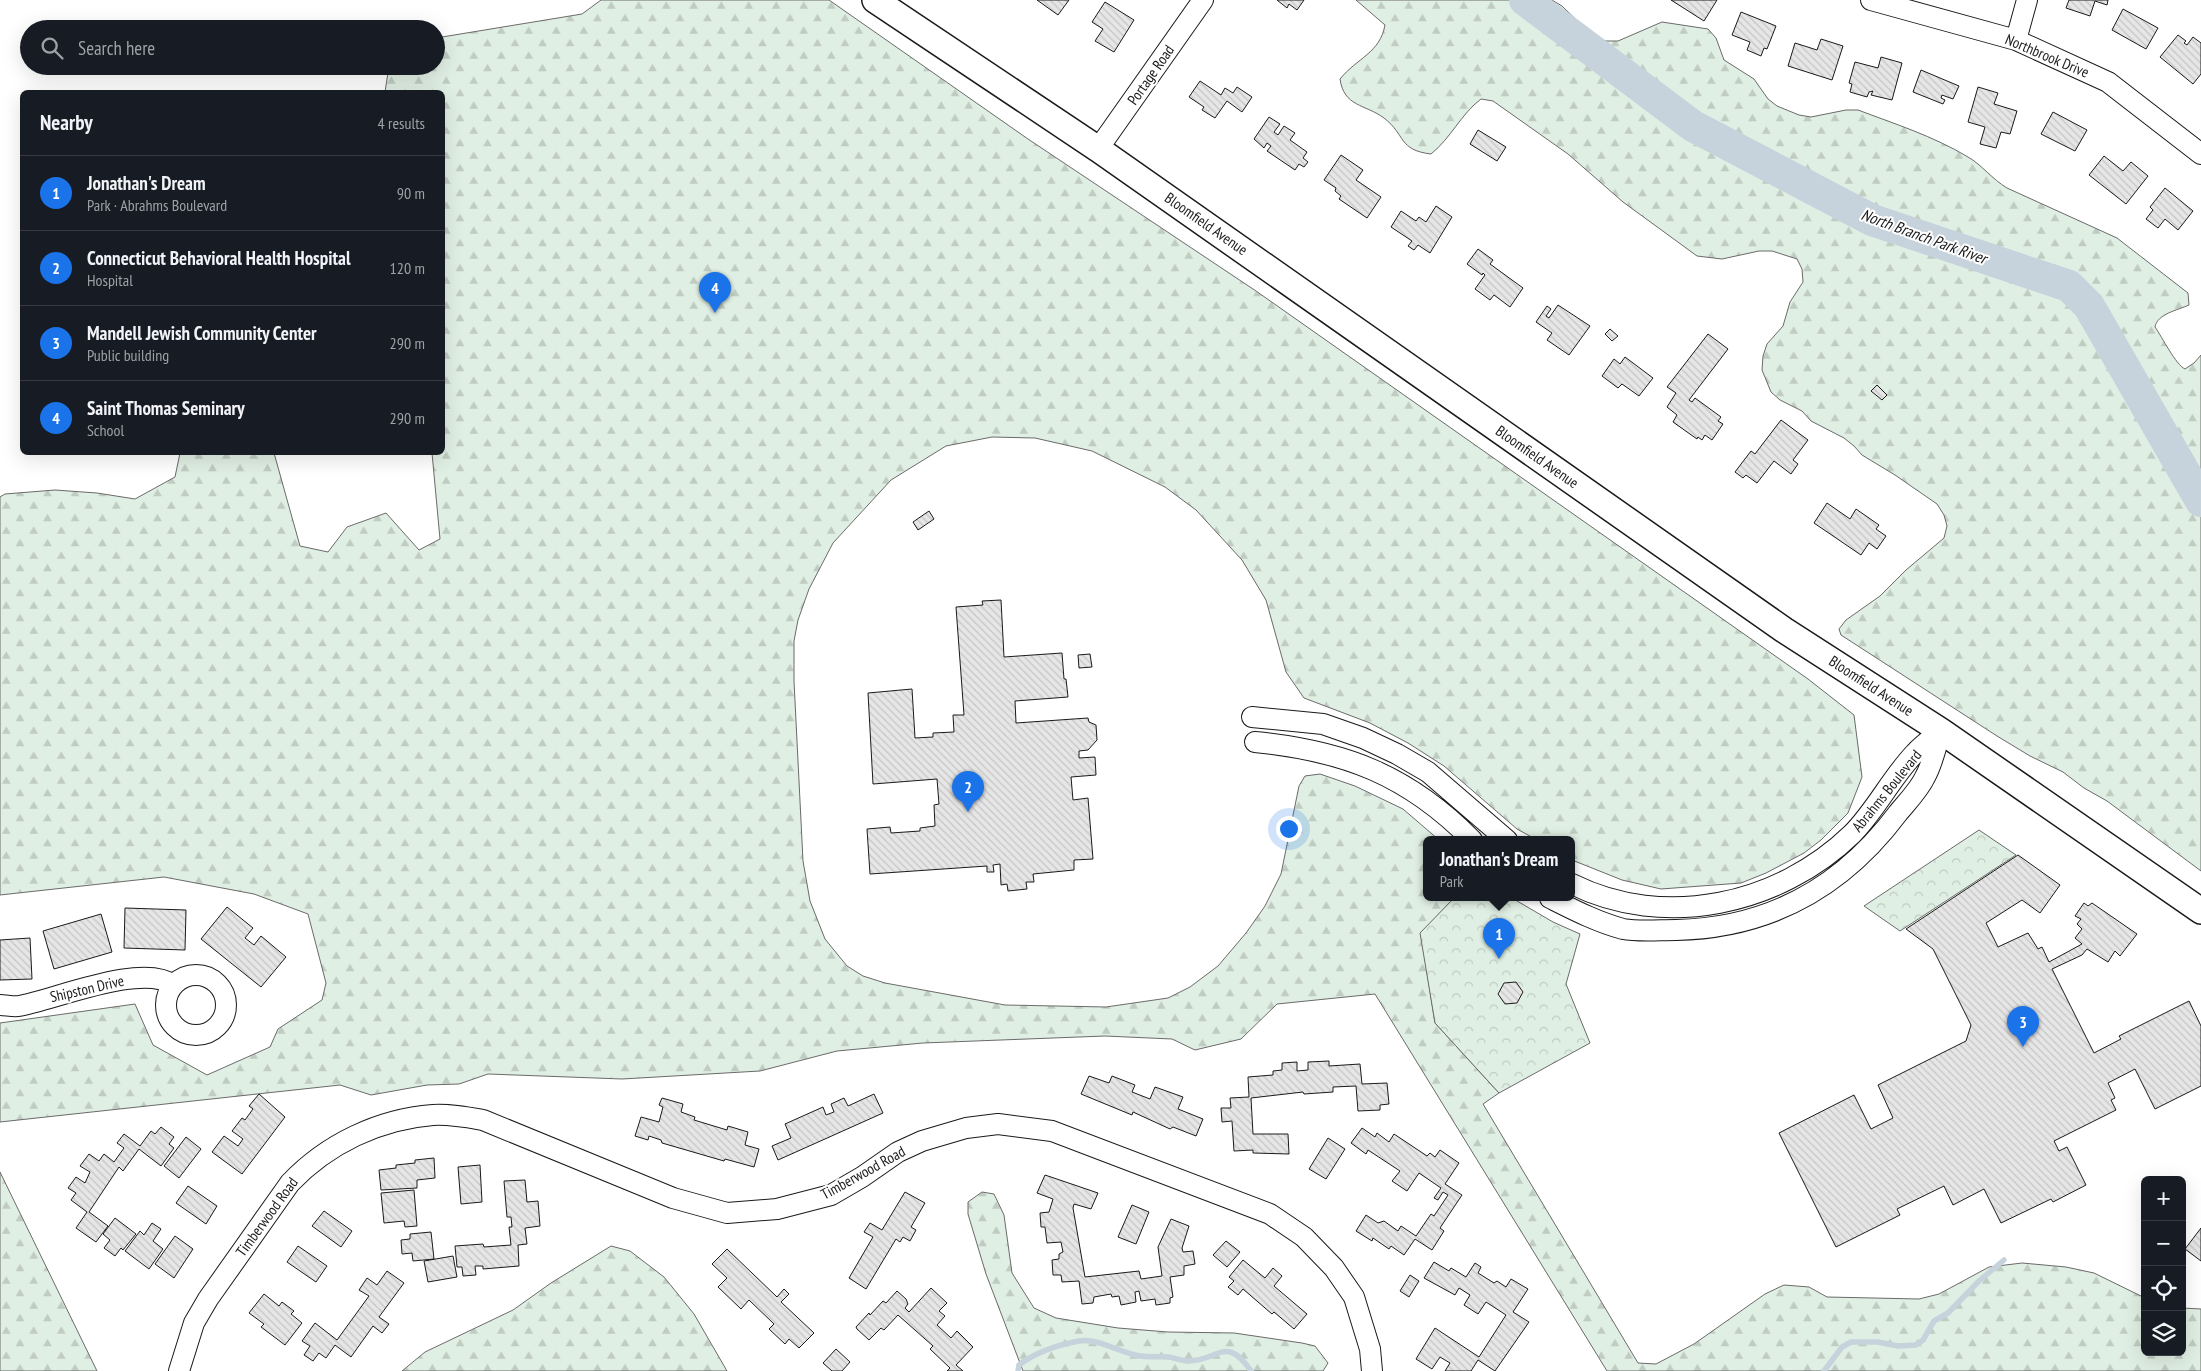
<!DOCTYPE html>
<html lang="en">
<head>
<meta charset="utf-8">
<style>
	:root { --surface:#171b24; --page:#20242c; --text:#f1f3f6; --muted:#9ea1a6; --line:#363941; --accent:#1a73e8 }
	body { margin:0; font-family:"PT Sans Narrow",sans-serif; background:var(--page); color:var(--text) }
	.controls { position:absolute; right:15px; bottom:15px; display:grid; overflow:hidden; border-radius:8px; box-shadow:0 5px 20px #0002 }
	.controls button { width:45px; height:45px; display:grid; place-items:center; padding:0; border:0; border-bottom:1px solid var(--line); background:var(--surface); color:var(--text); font:25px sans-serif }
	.you { position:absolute; left:1288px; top:828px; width:18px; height:18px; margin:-12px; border:4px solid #fff; border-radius:50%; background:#1a73e8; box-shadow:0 0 0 8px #1a73e833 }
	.badge { display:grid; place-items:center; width:32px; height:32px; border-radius:50%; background:var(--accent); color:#fff; font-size:16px; font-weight:700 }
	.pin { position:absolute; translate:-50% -41px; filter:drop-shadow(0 1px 2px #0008) }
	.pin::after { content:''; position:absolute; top:26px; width:18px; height:15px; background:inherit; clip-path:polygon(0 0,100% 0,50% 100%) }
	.popup { position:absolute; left:1423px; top:836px; width:152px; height:65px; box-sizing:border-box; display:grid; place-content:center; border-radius:8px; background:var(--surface); filter:drop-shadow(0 1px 4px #0005); font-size:16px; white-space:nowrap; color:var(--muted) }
	.popup b { font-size:19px; color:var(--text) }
	.popup::after { content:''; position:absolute; left:50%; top:100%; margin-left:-10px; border:10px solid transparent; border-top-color:var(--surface) }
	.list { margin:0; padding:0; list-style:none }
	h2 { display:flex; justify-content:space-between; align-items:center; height:65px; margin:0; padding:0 20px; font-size:21px }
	h2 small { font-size:16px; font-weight:400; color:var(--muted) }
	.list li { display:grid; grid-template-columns:32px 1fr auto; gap:15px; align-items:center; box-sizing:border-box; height:75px; padding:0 20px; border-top:1px solid var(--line) }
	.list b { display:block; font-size:19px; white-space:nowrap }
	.list p { margin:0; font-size:16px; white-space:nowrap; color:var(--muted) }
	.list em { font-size:16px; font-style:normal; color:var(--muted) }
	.icon { flex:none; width:28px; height:28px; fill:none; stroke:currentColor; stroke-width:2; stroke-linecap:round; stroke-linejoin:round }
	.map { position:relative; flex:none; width:2201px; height:1371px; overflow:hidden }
	.search { position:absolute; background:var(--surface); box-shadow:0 5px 20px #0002; left:20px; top:20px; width:425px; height:55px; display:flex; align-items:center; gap:12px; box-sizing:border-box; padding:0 18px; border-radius:28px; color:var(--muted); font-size:19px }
	.panel { position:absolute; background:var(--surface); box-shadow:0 5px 20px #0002; left:20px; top:90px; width:425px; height:365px; border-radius:8px }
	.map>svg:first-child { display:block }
</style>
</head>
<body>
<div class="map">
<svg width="2201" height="1371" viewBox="0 0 2201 1371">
	<defs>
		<pattern id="forest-firs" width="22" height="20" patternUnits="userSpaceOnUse" patternTransform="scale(1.25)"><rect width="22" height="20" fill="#e0efe3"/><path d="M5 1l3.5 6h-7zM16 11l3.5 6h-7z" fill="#c0ccc2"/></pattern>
		<pattern id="park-crowns" width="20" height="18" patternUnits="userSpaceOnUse" patternTransform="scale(1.25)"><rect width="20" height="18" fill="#e0efe3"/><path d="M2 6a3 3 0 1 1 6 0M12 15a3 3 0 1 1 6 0" fill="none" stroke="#c0ccc2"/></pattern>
		<pattern id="building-back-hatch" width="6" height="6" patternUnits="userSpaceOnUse" patternTransform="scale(1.25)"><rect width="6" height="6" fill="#e6e6e6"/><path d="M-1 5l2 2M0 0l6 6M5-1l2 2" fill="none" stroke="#c5c5c5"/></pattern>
	</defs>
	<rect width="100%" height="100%" fill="#fff"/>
	<path fill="url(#forest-firs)" stroke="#6a6a6a" d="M601,0H829L1028,139L1256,291L1808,679L1854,715L1862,777L1848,813L1821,840L1804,853L1766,873L1741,883L1661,889L1622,880L1572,860V840H1537L1517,829L1444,766L1408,743L1370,723L1304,698L1286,672L1266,600L1242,560L1196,510L1165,487L1092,451L1035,438L992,437L946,446L891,480L833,543L809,589L798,620L794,641V681L803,861L810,901L825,939L847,966L863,976L885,983L1005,1005L1106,1007L1168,998L1190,987L1218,966L1246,933L1265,906L1281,874L1299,786L1305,776L1320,774L1355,786L1403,809L1439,840H1426V898H1454L1421,933L1435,1023L1499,1093L1483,1104L1638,1363L1656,1364L1694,1344L1765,1294L1784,1285L1809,1287L1827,1297L1919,1299L1939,1294L1989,1267L2022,1263L2066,1267L2094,1273L2145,1298V1352H2182V1308L2201,1309V1371H1607L1375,994L1277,1004L1241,1039L1195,1050L1172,1039L1105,1036L923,1043L837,1051L760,1071L622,1079L488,1074L459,1084L427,1085L371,1095L340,1085L0,1122V1023L135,1004L153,1045L207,1075L270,1047L278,1029L322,1000L326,983L308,914L254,894L164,877L0,895V497L5,494L55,490L97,493L135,499L175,477L180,453H274L300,546L328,552L347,527L386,513L419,550L440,539L432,453L442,452V92H385L389,66H436V38L582,14Z
		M1356,0H1552L1562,6L1594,37L1606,41H1618L1662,22L1708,29L1716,38L1724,60L1754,79L1768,99L1777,106L1799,115L1811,117L1846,110H1858C1895,124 1933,136 1968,157C1982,165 1992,179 2007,188L2117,238L2188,293L2189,305C2178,310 2157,314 2155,327C2162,337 2176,365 2185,369L2194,363L2201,355V871L2107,801L2084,788L2063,772L2030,756L1997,736L1841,635L1839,629L1846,620L1880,596L1906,570L1944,538L1947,526L1944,515L1937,504L1895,475L1862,455L1854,446L1844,438L1811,421L1802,411L1780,400L1771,392L1762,370L1763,356L1767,344L1783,326L1790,302L1803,282L1802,269L1797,259L1772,251H1759L1722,259L1697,256L1623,202L1568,154L1493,101L1481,99C1461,114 1451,138 1431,154C1398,150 1406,135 1384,118C1365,104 1344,107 1340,79C1357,58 1380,53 1385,25Z
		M0,1172L97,1371H0Z
		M982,1192L994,1194L1004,1215L1012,1273L1034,1308L1056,1318L1118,1328L1168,1332L1234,1333L1302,1343L1315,1346L1328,1363L1323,1371H1023L986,1274L968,1214V1202Z
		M611,1246L630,1251L664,1277L694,1314L727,1371H402L425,1352L513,1310L551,1283Z"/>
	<path fill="url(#park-crowns)" stroke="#6a6a6a" d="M1979,830L2016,855L1900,931L1864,906Z
		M1454,898H1512L1553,922L1580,934L1566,984L1590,1043L1499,1093L1435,1023L1420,933Z"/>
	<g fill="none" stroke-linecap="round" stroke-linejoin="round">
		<path stroke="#c6d2dc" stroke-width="5.5" d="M1018,1371L1019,1365C1036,1352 1057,1345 1079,1341C1097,1338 1117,1351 1135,1355C1146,1358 1158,1356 1169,1357C1175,1358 1181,1361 1188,1361C1219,1361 1225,1334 1251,1371
			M1824,1371L1842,1347L1851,1342H1878L1898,1346L1916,1345L1923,1340L1934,1321L1948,1313L1979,1281L2004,1260"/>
		<path stroke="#c6d2dc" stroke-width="32" d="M1525,0L1693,126L1872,220L2069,286L2089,306L2201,501"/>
	</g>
	<path fill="url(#building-back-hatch)" stroke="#1a1a1a" d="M1037,0H1069L1058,15Z
		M1277,0H1304L1297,10L1289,4L1287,8Z
		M1671,0H1717L1704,21Z
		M2069,0H2108L2107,5L2095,1L2090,16L2066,8Z
		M1105,2L1134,20L1114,52L1095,41L1103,29L1092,22Z
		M2123,9L2158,28L2146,49L2112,30Z
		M1741,12L1776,26L1767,49L1764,48L1761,56L1747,50L1750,42L1732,35Z
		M2178,35L2186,41L2184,43L2187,45L2193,37L2201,43V74L2193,84L2160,57Z
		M1821,39L1843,46L1832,80L1788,66L1795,43L1817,50Z
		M1881,57L1902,63L1892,100L1871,95L1873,91L1869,92L1867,97L1850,92L1852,84L1849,83L1855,62L1878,68Z
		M1921,70L1959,86L1953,99L1942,95L1941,98L1945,100L1943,104L1913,92Z
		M1200,81L1221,95L1225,88L1233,93L1237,87L1252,97L1242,112L1227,101L1215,118L1202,110L1204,107L1189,97Z
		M1978,87L1998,93L1994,104L2017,111L2010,134L2001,132L1996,148L1980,144L1985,127L1968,122Z
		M2053,112L2087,130L2075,151L2041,134Z
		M1269,117L1280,124L1274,132L1278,135L1284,126L1295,133L1290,140L1307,152L1303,158L1308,162L1304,167L1299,164L1295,170L1267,151L1271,146L1267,143L1264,148L1254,139Z
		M1478,130L1506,147L1497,161L1470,144Z
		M1341,155L1363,170L1356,180L1381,197L1367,218L1339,199L1341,196L1335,191L1336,188L1324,180Z
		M2104,156L2123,171L2131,162L2148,176L2126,204L2089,175Z
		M2165,188L2193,211L2178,230L2165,219L2158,228L2146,219L2153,210L2150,207Z
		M1436,206L1452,217L1430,253L1418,245L1414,250L1408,246L1412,241L1391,227L1401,211L1416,221L1419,217L1426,222Z
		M1478,249L1493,260L1490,264L1523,288L1510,307L1494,295L1490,300L1475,289L1485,275L1483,273L1482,275L1467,264Z
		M1558,305L1590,326L1569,355L1547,340L1552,333L1536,322L1547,306L1551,309L1546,316L1549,318Z
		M1610,329L1618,336L1612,341L1605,334Z
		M1708,334L1728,349L1689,400L1692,402L1695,398L1721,417L1718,421L1723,424L1712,440L1705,435L1702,440L1698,437L1697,439L1673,422L1677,415L1667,407L1676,393L1667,387Z
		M1625,357L1653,378L1639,396L1622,384L1618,388L1602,376L1614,359L1620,364Z
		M1877,385L1887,395L1882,400L1871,391Z
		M1781,420L1808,440L1793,460L1798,464L1791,474L1774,461L1757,483L1746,475L1743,478L1735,472L1751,451L1755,454Z
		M1827,503L1850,519L1856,509L1879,525L1876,529L1886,536L1877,549L1869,543L1861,555L1814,523Z
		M929,511L934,519L918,530L913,522Z
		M1001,600L1004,657L1062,653L1064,679H1066L1068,697L1015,701L1016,723L1088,718L1089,722L1096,725L1097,740L1088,750L1079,751V758L1095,757L1096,775L1071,777L1073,800L1088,798L1093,859L1074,860V870L1033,874L1034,882H1026L1027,889L1008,891L1007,884L1001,885L1000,864L993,865L994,872H987V866L870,874L867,829L890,827L891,833L920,831V828L935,826L934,805L939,804L937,779L873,784L868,693L912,689L915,738L933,737V733L954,732L953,715H964L956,607L983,605L982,601Z
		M1090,654L1092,667L1079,668L1078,655Z
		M2018,855L2060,885L2040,913L2022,900L1986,923L1998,947L2028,933L2038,949L2042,947L2049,962L2082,944L2075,938L2082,929L2077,924L2081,919L2075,916L2084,903L2088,906L2092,903L2137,934L2120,956L2115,951L2108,962L2087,949L2082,955L2052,969L2094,1053L2121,1039L2119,1036L2189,1001L2201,1026V1086L2155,1109L2135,1069L2108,1083L2115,1098L2111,1100L2116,1110L2054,1141L2059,1151L2067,1147L2086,1185L2053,1202L2051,1199L2001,1223L1984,1189L1953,1205L1944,1186L1897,1209L1900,1215L1836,1247L1779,1133L1854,1095L1871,1129L1893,1118L1878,1085L1966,1041L1971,1025L1933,949L1906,929Z
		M227,907L253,928L245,938L254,945L261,936L286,957L261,987L201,939Z
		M125,908L186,910L185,950L124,948Z
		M101,914L112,952L54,969L43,931Z
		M30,938L32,979L0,980V940Z
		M1516,982L1523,992L1517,1003L1505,1004L1498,994L1504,983Z
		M1329,1061V1066L1360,1064L1362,1084L1387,1083L1389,1104L1380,1105V1110L1358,1111L1356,1086L1333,1087V1092L1304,1094L1303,1092L1251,1098L1253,1134H1288L1289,1154L1253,1153V1150L1234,1151L1232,1121L1222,1122L1221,1108H1231L1230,1098L1249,1097L1248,1077L1273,1075V1071L1282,1070V1063L1297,1062V1071L1308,1070V1062Z
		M1089,1076L1109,1083L1112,1076L1135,1085L1132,1092L1150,1099L1155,1087L1183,1097L1178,1109L1203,1119L1196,1136L1173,1127L1170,1129L1133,1112L1132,1115L1081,1094Z
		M259,1094L285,1117L242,1174L212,1152L224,1136L238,1146L243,1139L232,1131L242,1118L245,1120L253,1109L249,1106Z
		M874,1094L883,1113L778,1160L772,1146L791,1138L785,1124L823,1107L826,1115L834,1112L831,1104L844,1098L848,1106Z
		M662,1098L683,1104L681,1112L695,1117L694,1120L727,1130L728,1126L748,1132L745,1145L759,1149L754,1167L725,1159L724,1161L662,1143L661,1140L649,1136L648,1140L635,1136L641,1117L659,1122L663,1107L659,1105Z
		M161,1127L174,1137L169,1144L174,1148L161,1166L139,1149L123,1171L119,1167L89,1212L108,1226L96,1242L76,1228L87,1212L71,1200L76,1193L68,1188L76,1177L85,1183L90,1172L80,1166L89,1154L99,1161L104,1154L114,1162L124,1148L117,1143L124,1134L140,1146L151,1131L155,1134Z
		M1362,1128L1375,1137L1377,1133L1389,1142L1394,1134L1427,1156L1430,1153L1435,1157L1440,1150L1459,1163L1445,1184L1462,1195L1440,1228L1444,1231L1432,1250L1415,1239L1404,1255L1391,1246L1389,1249L1373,1238L1372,1241L1356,1231L1366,1215L1378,1223L1384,1221L1398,1231L1401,1226L1416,1236L1431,1214L1434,1216L1448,1195L1443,1192L1438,1200L1434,1198L1441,1188L1419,1173L1407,1191L1392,1181L1400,1171L1368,1150L1366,1154L1351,1143Z
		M186,1137L201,1149L179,1178L164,1166Z
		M1328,1138L1345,1149L1326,1179L1309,1169Z
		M434,1158L435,1178L417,1180V1188L381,1190L379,1170L396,1168V1165L415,1163V1160Z
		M480,1165L482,1202L461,1204L458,1167Z
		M1045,1175L1098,1193L1091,1209L1074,1204L1073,1208L1085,1277L1139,1271L1141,1279L1162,1276L1158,1247L1171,1219L1189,1226L1182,1248L1183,1252L1193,1251L1195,1264L1184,1266V1275L1170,1277L1173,1297L1170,1298V1303L1156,1305L1155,1299L1141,1301L1139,1291L1135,1292L1136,1302L1121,1305L1119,1296L1112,1297L1111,1294L1094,1297L1093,1303L1082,1304L1079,1281L1062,1282L1061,1275H1053L1052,1260L1059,1259V1254L1063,1252L1061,1242L1047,1243L1045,1227H1041L1040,1213L1049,1212L1053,1199L1037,1193Z
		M525,1180L527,1202L538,1201L540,1226L525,1228L527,1244L518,1245L519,1266L483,1269V1266H475L476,1275L463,1276L462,1267H457L455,1246L483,1244L484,1247L511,1245L509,1227H512L511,1217H507L504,1181Z
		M188,1186L217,1206L206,1224L176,1203Z
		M414,1190L417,1226L405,1227L404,1221L384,1223L381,1193Z
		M905,1192L925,1203L911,1227L916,1230L910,1241L903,1237L900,1242L896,1239L866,1289L849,1278L873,1237L864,1232L870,1223L882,1230Z
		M1132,1205L1149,1212L1136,1244L1118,1237Z
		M324,1211L352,1231L341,1247L312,1226Z
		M115,1218L136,1234L123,1250L121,1248L115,1256L104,1248L110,1240L103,1234Z
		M152,1223L161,1229L153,1241L163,1249L149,1269L125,1251L140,1231L144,1235Z
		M2201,1228V1261L2185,1249Z
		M431,1232L434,1259L413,1261L412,1253L402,1254L401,1240L410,1239V1234Z
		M175,1236L193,1249L174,1278L155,1264Z
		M1226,1241L1240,1252L1227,1267L1213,1255Z
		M298,1246L327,1266L316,1282L287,1262Z
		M727,1249L777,1297L784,1289L789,1294L781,1302L814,1333L799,1348L789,1339L785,1344L769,1329L774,1324L749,1300L741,1309L718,1287L727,1278L712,1264Z
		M453,1256L457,1277L428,1282L424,1261Z
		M1243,1260L1265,1278L1273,1268L1282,1276L1274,1286L1307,1314L1294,1329L1274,1312L1272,1314L1243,1289L1238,1295L1228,1287L1234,1281L1229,1277Z
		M1434,1262L1449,1271L1451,1268L1466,1277L1475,1263L1481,1267L1478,1273L1494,1283L1497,1281L1506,1287L1511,1279L1528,1289L1513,1312L1529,1322L1495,1371L1478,1360L1471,1371H1445L1450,1363L1440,1357L1432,1369L1416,1359L1435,1328L1479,1357L1506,1315L1486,1302L1478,1314L1464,1305L1470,1295L1459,1288L1455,1295L1424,1278Z
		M387,1271L404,1283L379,1317L389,1324L382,1333L373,1326L351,1357L335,1345L326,1358L319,1353L313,1361L304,1355L310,1346L302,1341L315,1323L337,1340L369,1296L359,1290L367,1278L377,1285Z
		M1410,1275L1419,1281L1409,1297L1400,1291Z
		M931,1288L947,1303L939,1311L945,1316L937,1325L951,1338L957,1331L973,1347L956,1365L963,1371H947L950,1368L930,1349L933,1346L898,1315L884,1330L881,1328L869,1340L857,1329L856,1327L869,1313L870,1315L883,1301L886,1303L897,1291L906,1299L908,1304L905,1308L909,1312Z
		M264,1294L279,1306L282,1302L294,1311L291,1314L302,1323L285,1345L261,1327L264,1324L249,1313Z
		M836,1349L850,1362L842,1371H832L823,1363Z"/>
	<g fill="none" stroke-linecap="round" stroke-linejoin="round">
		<defs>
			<path id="minor" d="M1871,0L2016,40L2108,82L2201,154
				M2016,40L2027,0
				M1098,149L1203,0
				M1252,717L1323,724L1363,738L1397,754L1428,772L1507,840
				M1255,742C1345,751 1408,775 1472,840
				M1572,884C1664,930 1779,905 1852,834C1876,810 1891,778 1915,753C1922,745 1932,738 1941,731
				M1550,898C1574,910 1597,922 1623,929C1639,932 1659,930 1676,930C1769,928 1842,888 1898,813C1907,802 1919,790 1925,777C1933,763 1936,746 1941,731
				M166 1005a30 30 0 1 1 60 0a30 30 0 1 1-60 0Z
				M0,1005C6,1005 13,1007 19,1006C54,1000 143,962 173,985
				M179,1371L194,1323L208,1299L290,1183C327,1144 379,1119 433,1115C450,1114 466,1117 483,1120L673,1198L727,1213L777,1209L831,1195L862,1177L898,1152L922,1141L966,1128L998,1124L1052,1131L1270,1214L1304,1237L1334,1268L1354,1297L1370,1349L1372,1371"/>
			<path id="major" d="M875,0L1098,149L1784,630L1941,731L2201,911"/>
		</defs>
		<use href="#minor" stroke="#1a1a1a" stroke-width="22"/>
		<use href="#major" stroke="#1a1a1a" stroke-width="28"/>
		<use href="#minor" stroke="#fff" stroke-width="20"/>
		<use href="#major" stroke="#fff" stroke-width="25"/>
	</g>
	<g text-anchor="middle" stroke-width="4" stroke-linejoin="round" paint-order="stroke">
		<g font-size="15" fill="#1a1a1a" stroke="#fff">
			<text transform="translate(2047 56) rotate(23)" y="5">Northbrook Drive</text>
			<text transform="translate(1151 75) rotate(-55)" y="5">Portage Road</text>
			<text transform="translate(1206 224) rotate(35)" y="5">Bloomfield Avenue</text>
			<text transform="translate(1537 457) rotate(35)" y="5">Bloomfield Avenue</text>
			<text transform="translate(1871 686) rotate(33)" y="5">Bloomfield Avenue</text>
			<text transform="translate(1887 791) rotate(-51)" y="5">Abrahms Boulevard</text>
			<text transform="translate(87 989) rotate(-13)" y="5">Shipston Drive</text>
			<text transform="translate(863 1173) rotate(-29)" y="5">Timberwood Road</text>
			<text transform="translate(267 1217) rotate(-54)" y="5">Timberwood Road</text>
		</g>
		<g font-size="16" font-style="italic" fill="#1a1a1a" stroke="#fff">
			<text transform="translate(1924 236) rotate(20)" y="6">North Branch Park River</text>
		</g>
	</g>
</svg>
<div class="controls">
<button>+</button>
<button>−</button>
<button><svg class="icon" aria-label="locate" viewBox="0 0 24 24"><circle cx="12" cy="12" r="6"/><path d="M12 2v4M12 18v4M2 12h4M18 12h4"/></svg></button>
<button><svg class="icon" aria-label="layers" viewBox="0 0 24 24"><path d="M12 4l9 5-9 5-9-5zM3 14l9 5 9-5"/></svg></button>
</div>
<div class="you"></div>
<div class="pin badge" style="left:1499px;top:959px">1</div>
<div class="popup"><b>Jonathan's Dream</b>Park</div>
<div class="pin badge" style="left:968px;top:812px">2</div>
<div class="pin badge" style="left:2023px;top:1047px">3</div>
<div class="pin badge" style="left:715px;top:313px">4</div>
<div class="search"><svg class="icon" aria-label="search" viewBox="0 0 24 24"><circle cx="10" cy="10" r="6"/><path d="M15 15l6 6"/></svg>Search here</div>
<section class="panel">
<h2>Nearby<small>4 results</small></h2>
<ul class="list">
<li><span class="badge">1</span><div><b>Jonathan's Dream</b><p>Park · Abrahms Boulevard</p></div><em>90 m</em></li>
<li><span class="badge">2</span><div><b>Connecticut Behavioral Health Hospital</b><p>Hospital</p></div><em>120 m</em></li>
<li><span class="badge">3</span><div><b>Mandell Jewish Community Center</b><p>Public building</p></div><em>290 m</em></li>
<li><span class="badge">4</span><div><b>Saint Thomas Seminary</b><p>School</p></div><em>290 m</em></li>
</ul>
</section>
</div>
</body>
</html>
